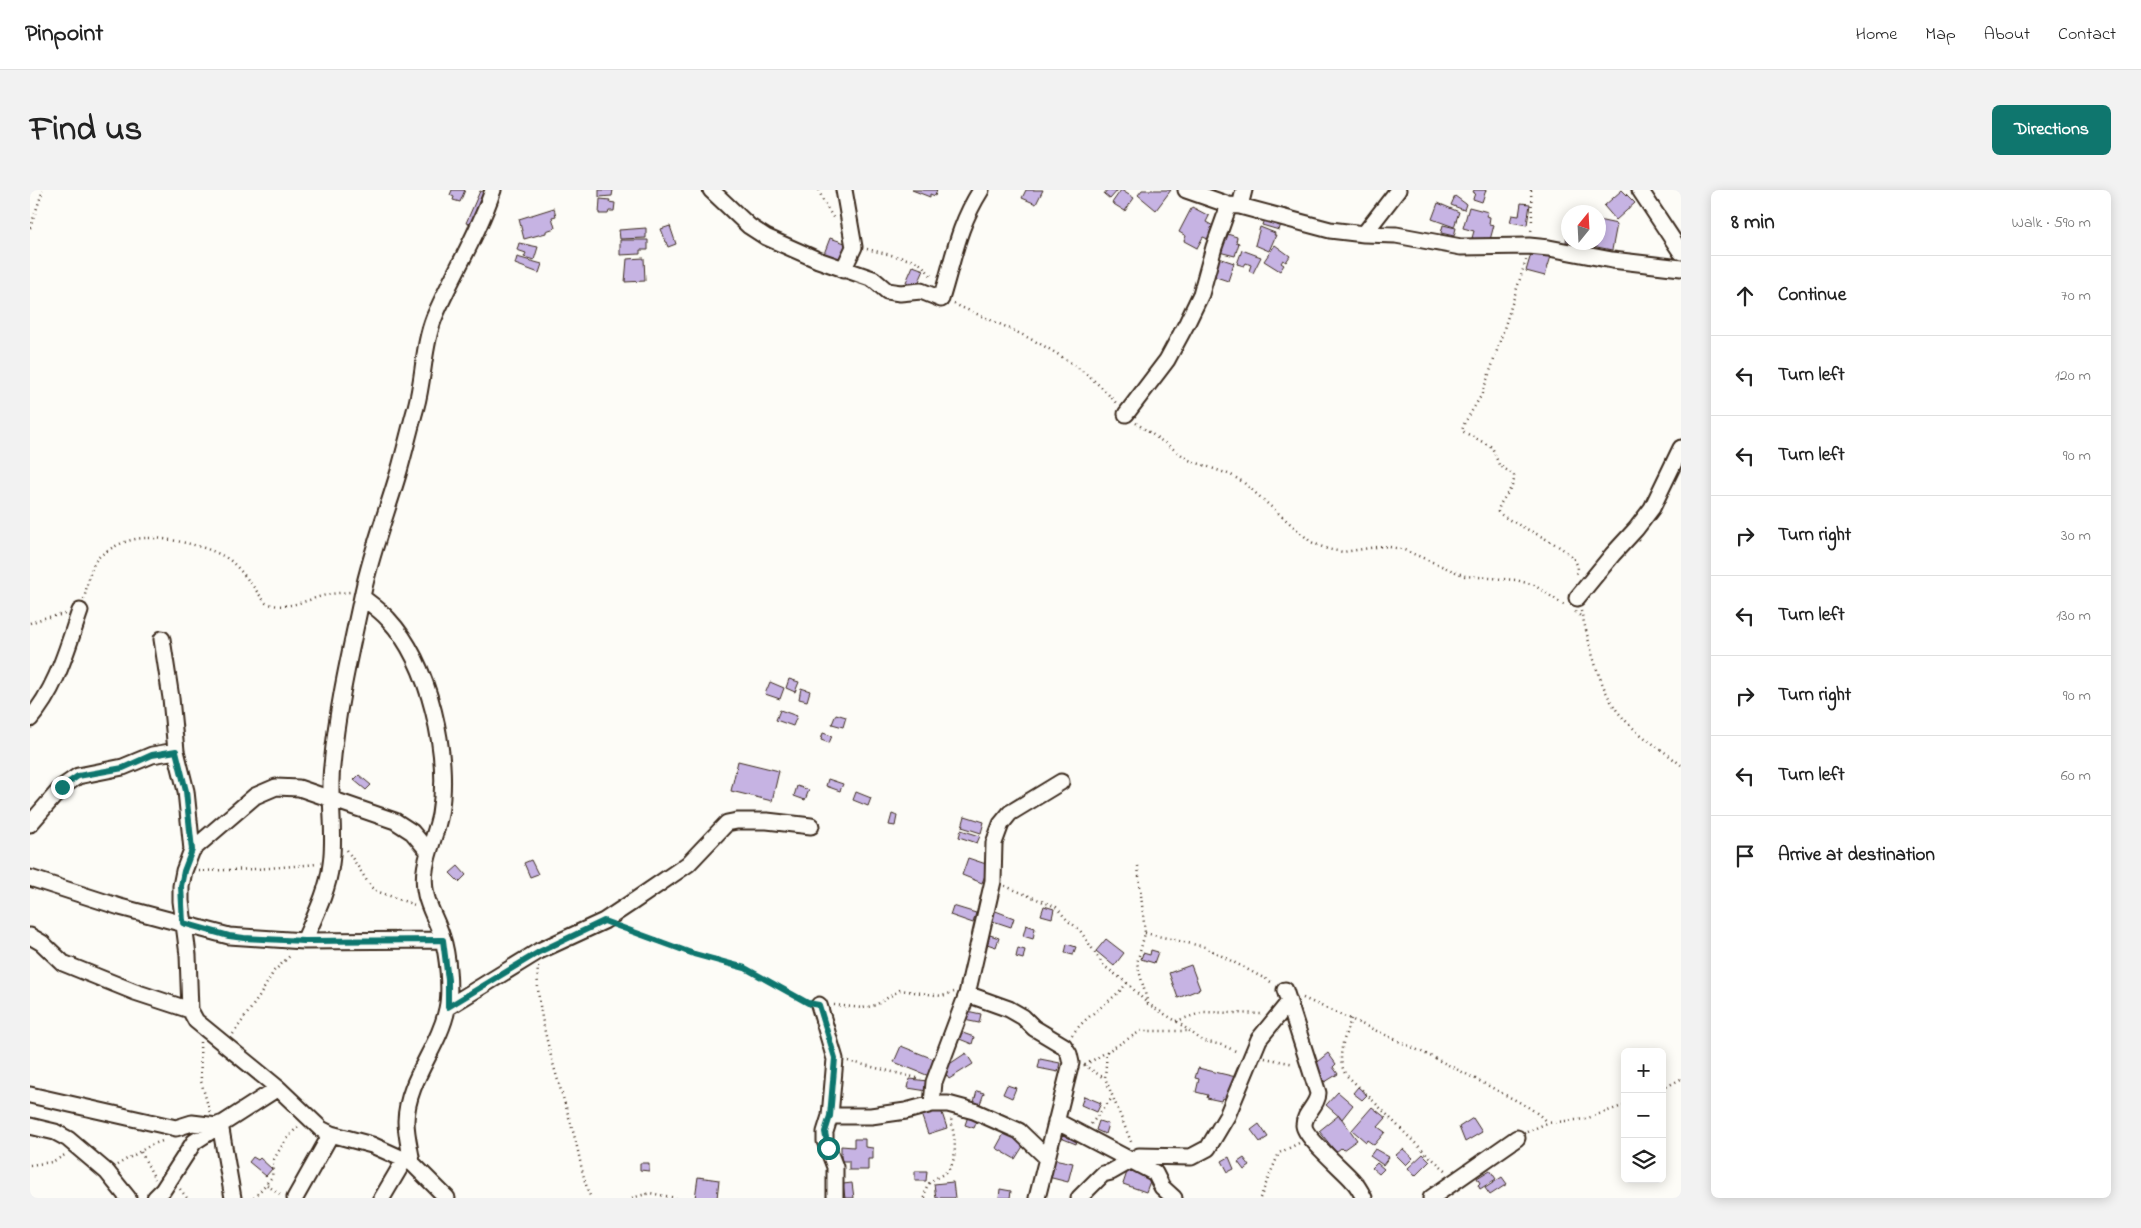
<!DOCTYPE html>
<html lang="en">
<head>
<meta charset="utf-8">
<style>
	:root { --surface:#fff; --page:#f2f2f2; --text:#222; --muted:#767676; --line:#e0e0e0; --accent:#0f766e }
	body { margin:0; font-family:"Indie Flower",sans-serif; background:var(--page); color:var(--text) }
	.controls { position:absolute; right:15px; bottom:15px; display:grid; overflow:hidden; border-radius:8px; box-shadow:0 2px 12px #0003 }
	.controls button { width:45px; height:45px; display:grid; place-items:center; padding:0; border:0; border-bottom:1px solid var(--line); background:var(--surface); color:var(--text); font:25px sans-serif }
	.compass { position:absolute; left:1531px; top:15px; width:45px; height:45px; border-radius:50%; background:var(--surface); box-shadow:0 2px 12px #0003; rotate:18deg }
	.stop { position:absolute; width:15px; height:15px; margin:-11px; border:4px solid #0f766e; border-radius:50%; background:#fff }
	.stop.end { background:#0f766e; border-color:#fff; box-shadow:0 1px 5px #0008 }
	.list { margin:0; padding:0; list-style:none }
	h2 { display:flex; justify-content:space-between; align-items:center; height:65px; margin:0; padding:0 20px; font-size:21px }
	h2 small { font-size:16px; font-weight:400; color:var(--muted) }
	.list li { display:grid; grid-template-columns:32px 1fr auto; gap:15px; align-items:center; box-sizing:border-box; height:80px; padding:0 20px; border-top:1px solid var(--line) }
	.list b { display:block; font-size:19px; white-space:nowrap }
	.list em { font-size:16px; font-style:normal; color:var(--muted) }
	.icon { flex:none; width:28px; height:28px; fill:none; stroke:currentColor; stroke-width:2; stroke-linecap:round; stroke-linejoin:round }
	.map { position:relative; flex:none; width:1651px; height:1008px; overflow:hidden; border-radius:8px }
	header { display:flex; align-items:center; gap:30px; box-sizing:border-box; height:70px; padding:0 25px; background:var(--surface); border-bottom:1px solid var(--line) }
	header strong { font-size:24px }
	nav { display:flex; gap:28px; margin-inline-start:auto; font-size:18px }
	.intro { display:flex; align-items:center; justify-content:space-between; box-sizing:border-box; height:120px; padding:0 30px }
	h1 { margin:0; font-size:35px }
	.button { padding:12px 22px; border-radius:8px; background:var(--accent); color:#fff; font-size:18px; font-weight:700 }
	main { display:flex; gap:30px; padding:0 30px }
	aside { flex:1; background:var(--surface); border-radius:8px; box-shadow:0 2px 12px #0003 }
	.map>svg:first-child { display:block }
</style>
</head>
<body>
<header>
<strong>Pinpoint</strong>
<nav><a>Home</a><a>Map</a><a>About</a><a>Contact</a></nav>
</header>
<div class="intro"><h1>Find us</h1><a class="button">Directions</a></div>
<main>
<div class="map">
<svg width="1651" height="1008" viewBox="0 0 1651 1008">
	<rect width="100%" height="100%" fill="#fdfcf7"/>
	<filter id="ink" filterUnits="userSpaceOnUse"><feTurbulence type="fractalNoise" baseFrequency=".02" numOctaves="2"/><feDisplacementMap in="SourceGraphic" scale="10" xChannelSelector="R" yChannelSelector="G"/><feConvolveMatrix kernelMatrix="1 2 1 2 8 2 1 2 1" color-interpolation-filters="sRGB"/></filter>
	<g filter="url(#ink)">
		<path fill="#c6b3e3" stroke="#3b2a1e" d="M422,0H435L430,12L423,10L424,7L420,5Z
			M569,0H583L582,6L569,7Z
			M882,0H907L905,6L900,4V7Z
			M996,0H1013L1006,14L992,8Z
			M1077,0H1088L1080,9L1074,4Z
			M1091,0L1104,8L1095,21L1082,13Z
			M1112,0H1141L1126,20L1108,5Z
			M1444,0H1456L1452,12L1443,9L1445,3L1443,2Z
			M1592,0L1605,13L1586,30L1574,16Z
			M450,1L459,5L446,37L436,33Z
			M1425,6L1436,14L1434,20L1421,15Z
			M570,9L580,10L579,12L585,13L584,21H579L578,24H569Z
			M1408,13L1429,22L1424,37L1402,29Z
			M1491,13L1500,14L1497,35L1480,32L1482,25L1489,26Z
			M1162,17L1179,26L1176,32L1185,37L1178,49L1173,47L1167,58L1154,51L1156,46L1149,42Z
			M1439,17L1458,22L1456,26L1460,27L1459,34L1464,35L1460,50L1454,48L1453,51L1442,48L1444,41L1433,38Z
			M524,18L526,26L522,27L525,38L516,41V43L494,49L489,29Z
			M1236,23L1253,29L1249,40L1232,35Z
			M1538,27V52H1556V55L1536,53Z
			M1568,30L1587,34L1582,60L1562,56V52H1568Z
			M1413,35L1426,38L1424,46L1411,43Z
			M640,36L646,54L638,57L631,39Z
			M1230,37L1245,43L1244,45H1246L1239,61L1225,55Z
			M616,38V48L590,49L589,40Z
			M1194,43L1207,47L1206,52L1209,53L1205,66L1185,61Z
			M800,48L821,55L814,76L792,69Z
			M590,50H618V60H610V64L590,65Z
			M489,53L508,57L504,70L494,67L496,63L487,60Z
			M1245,55L1260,66L1256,72L1253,70L1251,73L1254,75L1250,81L1234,71Z
			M1503,57L1522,63L1515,86L1496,81Z
			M1212,60L1231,67L1223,83L1219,81L1221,75L1216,73L1214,76L1207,74Z
			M487,67L512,74L509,83L485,74Z
			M1186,67L1204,73L1198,91L1180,85Z
			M614,68L615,91L595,92L597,69Z
			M883,76L894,80L887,96L876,92Z
			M759,489L769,492L765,502L756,498Z
			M740,492L754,498L750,509L735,504Z
			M771,498L780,501L777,511L769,509Z
			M750,520L767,526L763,536L746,530Z
			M806,524L816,527L813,537L802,534Z
			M793,543L802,546L799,553L791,550Z
			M708,571L749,581L742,611L701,601Z
			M329,585L341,595L336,600L324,590Z
			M798,589L813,594L810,601L796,596Z
			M767,596L779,600L775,610L764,606Z
			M826,602L841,608L838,616L823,610Z
			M862,624L867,626L865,636L859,635Z
			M935,626L954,632L951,643L932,637Z
			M931,640L950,646L947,653L929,647Z
			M938,668L959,675L952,693L932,685Z
			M501,670L508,684L500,687L494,673Z
			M428,676L436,685L429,692L420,683Z
			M923,716L946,723L943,733L920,725Z
			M1014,716L1024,719L1022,728L1011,725Z
			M963,720L984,728L981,737L960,730Z
			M996,735L1005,738L1003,749L993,746Z
			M960,745L969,748L966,757L957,754Z
			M1076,749L1094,763L1084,776L1066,761Z
			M1037,754L1046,757L1043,765L1035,763Z
			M988,758L995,760L993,769L986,767Z
			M1121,760L1128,762L1124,773L1111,769L1113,763L1120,765Z
			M1161,775L1170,799L1148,808L1139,783Z
			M937,821L951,824L949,833L934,830Z
			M930,842L944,847L942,854L927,848Z
			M871,856L906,870L899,886L864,872Z
			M936,863L943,874L919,889L912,879Z
			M1298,863L1306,874L1303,877L1308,884L1295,892L1282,876Z
			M1010,869L1030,873L1028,882L1008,878Z
			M1168,878L1206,887L1200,910L1192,908L1191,911L1177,908L1178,905L1166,902L1169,889L1165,888Z
			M880,889L898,891L897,901L878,898Z
			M977,895L986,898L982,908L973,904Z
			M1328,897L1337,905L1332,910L1323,903Z
			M947,901L954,903L950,914L944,912Z
			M1308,902L1323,915L1312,929L1296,915Z
			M1054,906L1071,913L1067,922L1051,915Z
			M910,917L917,938L898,944L891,924Z
			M1342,917L1356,928L1348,937L1355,942L1344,955L1337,950L1336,952L1322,940Z
			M1309,925L1327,950L1313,960L1311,958L1306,962L1289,941Z
			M938,926L948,929L944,938L935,935Z
			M1443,928L1452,942L1435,952L1429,937Z
			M1069,931L1078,934L1075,944L1066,940Z
			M1229,934L1238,947L1230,952L1221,940Z
			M977,938L997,950L985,969L966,958Z
			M1034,941L1048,947L1046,954L1031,948Z
			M824,949H835V957L843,958V969H838V980H819V971H811V956L824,957Z
			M1345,959L1359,967L1353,975L1340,966Z
			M1373,959L1383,968L1376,975L1366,965Z
			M1393,964L1400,971L1385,986L1378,978Z
			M223,967L228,970L230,968L242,979L236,986L219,972Z
			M1199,967L1204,979L1198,982L1192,971Z
			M1019,968L1043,973L1038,992L1014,986Z
			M1214,968L1220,976L1214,980L1208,972Z
			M610,973H619V981L610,980Z
			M1347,973L1354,979L1349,984L1342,978Z
			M1099,976L1123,983L1116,1002L1093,994Z
			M1460,980L1466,989L1450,999L1448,995L1450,993L1447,988Z
			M885,981H897L896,991H885Z
			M668,987L689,990L687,1008H665Z
			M1472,987L1477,994L1460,1005L1455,998Z
			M923,992L925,1008H906L904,994Z
			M822,993L824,1008H815L813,994Z
			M970,999L981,1001L980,1008H969Z"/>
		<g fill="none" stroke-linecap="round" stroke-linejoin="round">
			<defs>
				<path id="minor" d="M681,0L719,36L736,47L788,70L843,89L857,101L870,103L891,101L911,109C924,68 927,38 951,0
					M1156,0L1199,15L1210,16L1300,40L1334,44L1366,45L1431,57L1499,56L1519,58L1582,70L1651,78
					M1610,0L1651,62
					M1210,16L1214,0
					M1334,44L1368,0
					M813,80L824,57L814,0
					M1096,224L1137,170L1157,133L1171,104L1184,57L1199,15
					M332,407C341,414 351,421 358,429C400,474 420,565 410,624C405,651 389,676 396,705C399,719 408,733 412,747C418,764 421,801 417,819C409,858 377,890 376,931C376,945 380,959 382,973
					M1547,408L1583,364L1606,339L1622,318L1651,258
					M132,449L141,508L146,561L156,601L162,660
					M0,529C27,498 37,458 50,421
					M0,634L32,597L48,586L93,577L122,565L146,561
					M398,661L382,642L365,631L269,598L246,597L225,606L162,660L154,681L151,696V711L158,765L160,820L166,831L248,898L291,939L301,944L342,955L382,973L417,1008
					M0,688L90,717L199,746L274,751L413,750
					M0,746L12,753L33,773L105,802L160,820
					M274,751C285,726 298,701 301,674C306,641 298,608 302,576C307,517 321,459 333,402C342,360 357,322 369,281C375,260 380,238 386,217C394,188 393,156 404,128C422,85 448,45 463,0
					M1255,800L1288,903C1288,915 1274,923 1274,935C1274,947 1315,981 1323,991C1328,996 1331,1002 1334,1008
					M937,804L979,819L993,827L1004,838L1034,856L1039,864L1041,873L1007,1008
					M789,815L805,869L800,926L795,942V951L805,977V1008
					M418,817L509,761L574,731L604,711L658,674L697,633L707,631H737L781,636
					M0,905L146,938L162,933L187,936
					M902,914L904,892L937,804L963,691L964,653L971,634L980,623L1031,592
					M800,926H841L876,921L902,914H918L944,921L989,941L1016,967
					M1026,931L1125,983L1132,997L1144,1008
					M190,934L203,1008
					M0,936L25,942L38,949L77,982L98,1008
					M125,1008L133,1000L164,952L248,898
					M265,1008L301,944
					M352,1008L375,969
					M1049,1008L1073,984L1081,982L1109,966L1161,967L1178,958L1197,926L1229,849L1259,812
					M1401,1008L1487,948"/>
			</defs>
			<use href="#minor" stroke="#3b2a1e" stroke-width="19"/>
			<path stroke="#3b2a1e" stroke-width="2.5" stroke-dasharray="1 4" stroke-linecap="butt" d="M789,0L793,11L804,29
				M1501,0L1502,29L1501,43
				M0,38L13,0
				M837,59L885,71L892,75L903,88
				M1496,70L1462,176L1451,206L1434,234L1432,241L1462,257L1469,275L1484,285C1486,299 1469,309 1468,322C1483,336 1541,355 1547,375C1549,379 1547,382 1545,386
				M924,114C981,139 1045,164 1086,213
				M1106,233L1159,270L1201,285L1213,292L1281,352L1297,359L1313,362L1353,356L1372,359L1435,386L1486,390L1504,395L1534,415
				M54,409C57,397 60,375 69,367C80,357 100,348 115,348C137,347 185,357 202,372C215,384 225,400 236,413C257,421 275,410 296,405C304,403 312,403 320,402
				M1551,421C1560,454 1567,494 1588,522C1605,544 1631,558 1651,575
				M1545,422L1552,427
				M0,433L14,428L35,424
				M317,660L341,697L346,701L385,715
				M1108,676L1115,743L1107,773L1118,814L1146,831L1173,851L1192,855L1208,862
				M169,681L227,679L288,674
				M975,696L1026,717L1038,731L1049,739L1074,776L1097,793L1117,813
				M589,737L664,764L715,778L776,812
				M1115,743L1175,757L1243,793
				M508,776C504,825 531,897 544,945C550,966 552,988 561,1008
				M1273,808C1339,837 1406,867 1470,902C1486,911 1505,918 1517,933
				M804,815L833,818L846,815L870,800L912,806L924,802
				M1321,829C1315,847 1305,867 1316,885C1351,916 1380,952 1417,981
				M1146,831L1174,822L1233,824
				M203,844L229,807L244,781L262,764
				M1042,845C1057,824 1081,813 1097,793
				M170,852L171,891L180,923
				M1077,861L1075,888L1102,954
				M1235,868L1264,874
				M818,871L891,889
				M1054,875L1074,888
				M1055,875L1111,841H1160
				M1632,899L1651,889
				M1061,934L1082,908
				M1497,942L1517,933L1555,929L1595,915
				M111,962L125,989
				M0,975L22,972L35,965
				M87,975L121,955L135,950
				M237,995L253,1007
				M150,999L157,1008
				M224,1008L242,987L244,969L255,951L269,935
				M602,1008L620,1003L646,1008
				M895,1008C894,984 915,991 922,974C928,959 923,943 921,928
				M1230,1008L1249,963L1269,953"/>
			<use href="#minor" stroke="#fdfcf7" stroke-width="15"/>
		</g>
	</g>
	<g fill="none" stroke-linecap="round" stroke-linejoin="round" filter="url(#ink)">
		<path stroke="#0f766e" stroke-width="6" d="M32,597L48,586L93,578L122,565L146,561L156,601L162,660L154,681L151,696L153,733L199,746L214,748L274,751L413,750L418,790V817L509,762L574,731L664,764L715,778L778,813L789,815L805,868L800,926L795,942L798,958"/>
	</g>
</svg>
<div class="controls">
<button>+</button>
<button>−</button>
<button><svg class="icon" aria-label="layers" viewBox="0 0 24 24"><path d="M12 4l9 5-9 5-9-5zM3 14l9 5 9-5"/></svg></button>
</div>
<svg class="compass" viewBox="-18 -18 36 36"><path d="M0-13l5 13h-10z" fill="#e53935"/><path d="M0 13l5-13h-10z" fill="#767676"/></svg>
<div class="stop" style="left:798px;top:958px"></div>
<div class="stop end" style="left:32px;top:597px"></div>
</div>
<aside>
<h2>8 min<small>Walk · 590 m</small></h2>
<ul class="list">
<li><svg class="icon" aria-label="ahead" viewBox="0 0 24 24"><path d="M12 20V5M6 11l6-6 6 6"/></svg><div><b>Continue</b></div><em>70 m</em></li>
<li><svg class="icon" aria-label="left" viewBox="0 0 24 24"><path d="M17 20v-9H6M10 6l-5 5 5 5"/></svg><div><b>Turn left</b></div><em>120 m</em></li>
<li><svg class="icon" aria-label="left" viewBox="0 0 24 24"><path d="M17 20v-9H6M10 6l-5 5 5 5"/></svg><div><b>Turn left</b></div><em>90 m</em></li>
<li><svg class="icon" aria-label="right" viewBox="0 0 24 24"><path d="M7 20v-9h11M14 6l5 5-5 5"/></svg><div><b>Turn right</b></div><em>30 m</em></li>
<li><svg class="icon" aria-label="left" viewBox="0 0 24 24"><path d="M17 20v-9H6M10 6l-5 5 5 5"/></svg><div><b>Turn left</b></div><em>130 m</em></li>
<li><svg class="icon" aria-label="right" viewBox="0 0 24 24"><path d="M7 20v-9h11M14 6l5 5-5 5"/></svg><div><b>Turn right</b></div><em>90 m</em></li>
<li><svg class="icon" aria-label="left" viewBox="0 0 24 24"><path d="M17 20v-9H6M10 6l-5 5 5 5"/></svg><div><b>Turn left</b></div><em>60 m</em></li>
<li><svg class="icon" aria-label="arrive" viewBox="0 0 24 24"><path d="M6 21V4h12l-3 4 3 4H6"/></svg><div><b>Arrive at destination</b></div></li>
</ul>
</aside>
</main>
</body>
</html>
